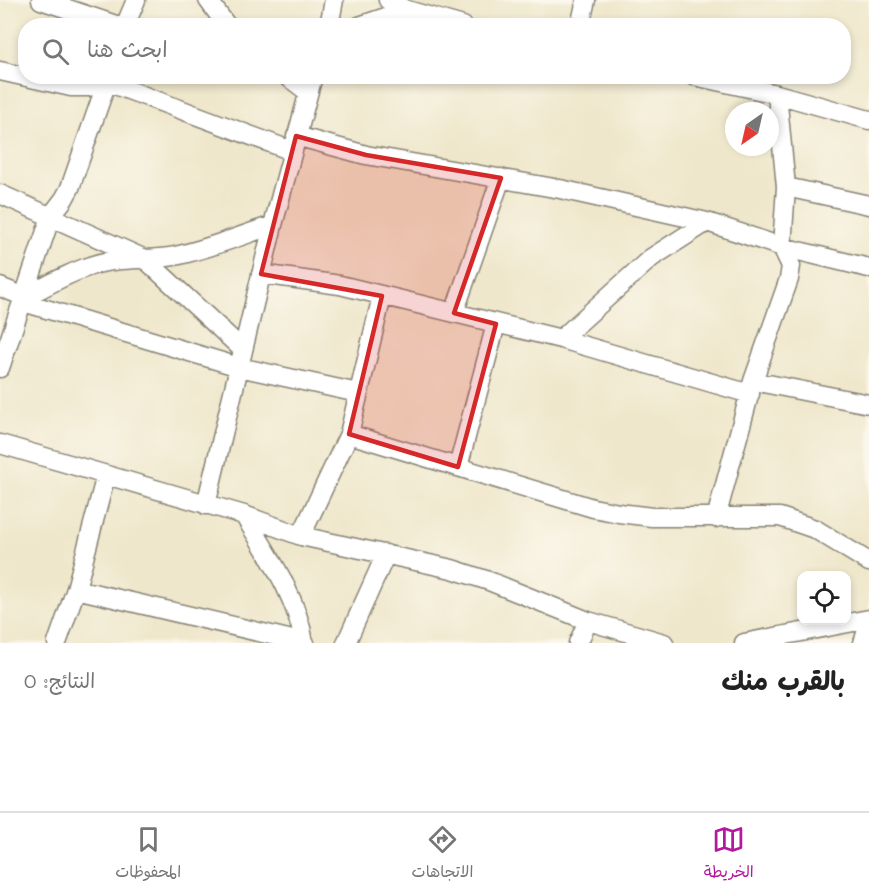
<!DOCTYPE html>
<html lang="ar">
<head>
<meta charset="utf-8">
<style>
	:root { --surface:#fff; --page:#f6f6f6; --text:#222; --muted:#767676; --line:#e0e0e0; --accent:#b5179e }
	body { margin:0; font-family:Mali,"Playpen Sans Arabic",sans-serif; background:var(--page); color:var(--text); direction:rtl }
	.controls { position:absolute; right:18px; bottom:18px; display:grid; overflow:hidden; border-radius:12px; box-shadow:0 3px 9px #0003 }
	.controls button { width:54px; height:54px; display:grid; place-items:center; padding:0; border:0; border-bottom:2px solid var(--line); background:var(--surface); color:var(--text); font:30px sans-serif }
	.compass { position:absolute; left:725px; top:102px; width:54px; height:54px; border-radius:50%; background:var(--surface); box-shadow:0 3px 9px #0003; rotate:214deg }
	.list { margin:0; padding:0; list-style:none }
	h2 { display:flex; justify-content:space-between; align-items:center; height:78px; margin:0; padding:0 24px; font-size:26px }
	h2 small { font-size:20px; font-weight:400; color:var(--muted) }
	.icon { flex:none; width:33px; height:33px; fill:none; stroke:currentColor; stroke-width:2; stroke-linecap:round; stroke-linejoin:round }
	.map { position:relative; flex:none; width:869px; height:643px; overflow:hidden; direction:ltr }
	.search { position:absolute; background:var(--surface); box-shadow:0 3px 9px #0003; left:18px; right:18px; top:18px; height:66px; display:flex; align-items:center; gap:15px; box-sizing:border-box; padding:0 21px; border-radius:24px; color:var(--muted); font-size:22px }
	.sheet { height:168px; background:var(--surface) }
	nav { display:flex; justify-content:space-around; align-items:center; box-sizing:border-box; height:84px; border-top:2px solid var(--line); background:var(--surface); font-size:16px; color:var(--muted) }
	nav a { display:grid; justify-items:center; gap:3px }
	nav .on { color:var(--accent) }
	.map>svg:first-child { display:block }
</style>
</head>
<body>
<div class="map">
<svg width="869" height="643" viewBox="0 0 869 643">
	<rect width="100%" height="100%" fill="#fbf7ec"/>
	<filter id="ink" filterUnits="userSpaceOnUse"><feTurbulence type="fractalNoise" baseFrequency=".0167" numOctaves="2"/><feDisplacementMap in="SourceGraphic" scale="12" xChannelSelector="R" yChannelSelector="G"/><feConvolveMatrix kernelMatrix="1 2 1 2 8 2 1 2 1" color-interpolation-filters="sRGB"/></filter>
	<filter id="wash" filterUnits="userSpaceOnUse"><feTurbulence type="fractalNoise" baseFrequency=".008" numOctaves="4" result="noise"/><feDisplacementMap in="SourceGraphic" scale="24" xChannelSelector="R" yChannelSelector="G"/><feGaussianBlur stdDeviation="1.35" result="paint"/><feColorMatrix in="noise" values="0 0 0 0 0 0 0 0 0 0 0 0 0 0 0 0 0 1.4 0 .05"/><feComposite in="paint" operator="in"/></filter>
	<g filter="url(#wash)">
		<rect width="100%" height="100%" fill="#efe7cb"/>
	</g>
	<g filter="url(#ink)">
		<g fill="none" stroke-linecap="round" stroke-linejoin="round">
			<defs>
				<path id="minor" d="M41,0L119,26
					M208,0L227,26
					M388,0L407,10L463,26
					M125,26L136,0
					M329,26L334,0
					M359,26L407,10
					M580,26L586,0
					M0,71L71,87H88L107,82L292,151
					M287,76L308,92
					M694,76L777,94L869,120
					M296,136L366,155L560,189L707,222L782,247L869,268
					M786,187L869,205
					M0,194L145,259L242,349
					M261,274L340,285L561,339L750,394
					M0,287L25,297C48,285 72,271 97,264C122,257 149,261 175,256C208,249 240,236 273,225
					M23,302L239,367L358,393
					M454,313L501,178
					M561,339L651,258L707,222
					M0,368L51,216L64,199L70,188L109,76
					M753,381L869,404
					M349,434L593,508L619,513L652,517H780L815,529L869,562
					M0,444L244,515C268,555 297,596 304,643
					M458,467L496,324
					M206,505L273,225L313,76
					M244,515L301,536L349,434L382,296
					M716,518L753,381L789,279L791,266L782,247L786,187L777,94
					M301,536L452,569L489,581L588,621L664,643
					M76,589L305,643
					M57,643L76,589L106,475
					M346,643L386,554
					M578,643L588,621
					M744,643L869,619
					M863,643L869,624"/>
			</defs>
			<use href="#minor" stroke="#868274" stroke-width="21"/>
			<use href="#minor" stroke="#fff" stroke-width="18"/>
		</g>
	</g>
	<path fill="#d62828" fill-opacity="0.2" stroke="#d62828" stroke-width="4.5" stroke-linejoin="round" d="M296,136L366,155L501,178L454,313L496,324L458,467L349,434L382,296L261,274Z"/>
</svg>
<div class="controls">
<button><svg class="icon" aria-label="locate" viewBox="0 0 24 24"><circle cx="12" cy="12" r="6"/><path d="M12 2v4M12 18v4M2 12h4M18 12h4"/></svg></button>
</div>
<svg class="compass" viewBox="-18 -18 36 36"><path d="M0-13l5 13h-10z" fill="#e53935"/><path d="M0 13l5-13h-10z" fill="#767676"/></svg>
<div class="search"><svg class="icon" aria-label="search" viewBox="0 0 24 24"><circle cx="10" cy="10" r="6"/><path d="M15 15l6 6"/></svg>ابحث هنا</div>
</div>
<section class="sheet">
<h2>بالقرب منك<small>النتائج: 0</small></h2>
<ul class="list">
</ul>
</section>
<nav>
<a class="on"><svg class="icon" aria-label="map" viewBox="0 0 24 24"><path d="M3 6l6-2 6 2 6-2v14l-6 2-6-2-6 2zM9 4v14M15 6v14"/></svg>الخريطة</a>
<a><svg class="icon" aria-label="directions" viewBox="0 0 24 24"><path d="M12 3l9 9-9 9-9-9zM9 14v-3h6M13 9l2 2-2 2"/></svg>الاتجاهات</a>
<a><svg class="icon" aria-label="saved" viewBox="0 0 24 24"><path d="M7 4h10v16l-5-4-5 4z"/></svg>المحفوظات</a>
</nav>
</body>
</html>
